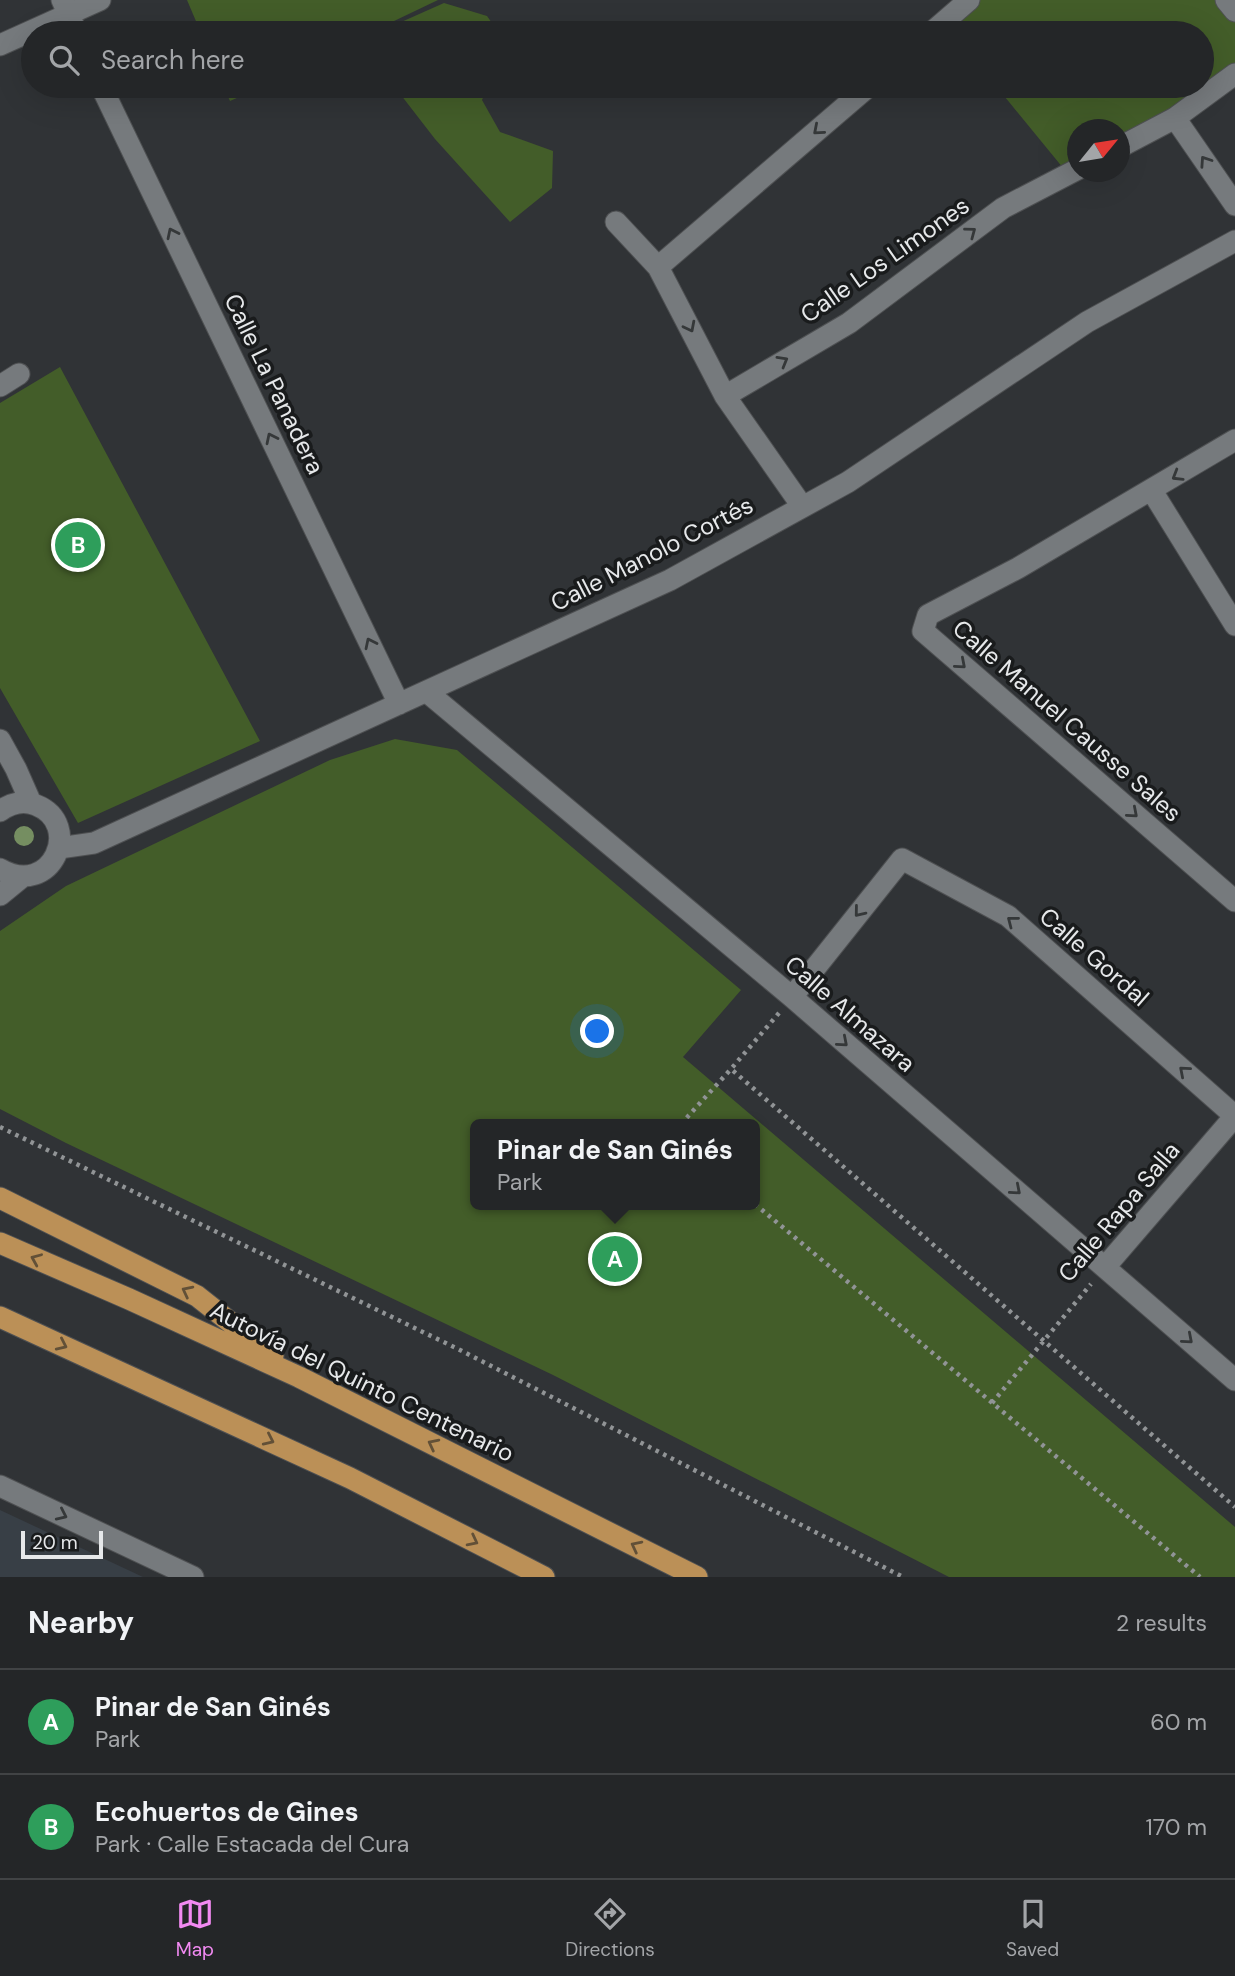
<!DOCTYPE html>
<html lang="en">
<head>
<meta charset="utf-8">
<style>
	:root { --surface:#242628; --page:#2c2e30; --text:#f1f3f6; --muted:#a3a5a8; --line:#414345; --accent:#f28af2 }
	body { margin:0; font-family:"DM Sans",sans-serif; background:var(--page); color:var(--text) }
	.compass { position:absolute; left:1067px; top:119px; width:63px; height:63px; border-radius:50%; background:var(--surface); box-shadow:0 7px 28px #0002; rotate:60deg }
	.scale { position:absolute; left:21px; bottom:18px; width:82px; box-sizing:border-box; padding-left:7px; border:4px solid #e6e8ea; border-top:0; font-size:19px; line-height:24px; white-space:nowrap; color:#e6e8ea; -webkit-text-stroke:5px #191b1c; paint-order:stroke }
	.you { position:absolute; left:598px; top:1032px; width:24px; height:24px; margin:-18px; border:5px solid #fff; border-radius:50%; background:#1a73e8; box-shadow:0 0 0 10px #1a73e833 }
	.badge { display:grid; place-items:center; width:46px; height:46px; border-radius:50%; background:var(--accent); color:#fff; font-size:23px; font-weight:700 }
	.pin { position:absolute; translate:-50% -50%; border:4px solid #fff; box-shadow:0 2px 7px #0006 }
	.popup { position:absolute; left:470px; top:1119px; width:290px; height:91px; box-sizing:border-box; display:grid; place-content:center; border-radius:10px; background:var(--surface); filter:drop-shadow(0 2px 5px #0005); font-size:23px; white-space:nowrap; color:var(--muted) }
	.popup b { font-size:26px; color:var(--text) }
	.popup::after { content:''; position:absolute; left:50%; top:100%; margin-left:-14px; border:14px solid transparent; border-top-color:var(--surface) }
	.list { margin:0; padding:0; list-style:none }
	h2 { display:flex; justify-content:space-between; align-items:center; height:91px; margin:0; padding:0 28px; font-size:30px }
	h2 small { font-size:23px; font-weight:400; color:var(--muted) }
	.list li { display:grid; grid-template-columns:46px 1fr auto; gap:21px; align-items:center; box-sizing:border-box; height:105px; padding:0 28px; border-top:2px solid var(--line) }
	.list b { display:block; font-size:26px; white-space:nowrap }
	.list p { margin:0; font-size:23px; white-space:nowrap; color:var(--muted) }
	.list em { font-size:23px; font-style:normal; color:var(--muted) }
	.icon { flex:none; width:38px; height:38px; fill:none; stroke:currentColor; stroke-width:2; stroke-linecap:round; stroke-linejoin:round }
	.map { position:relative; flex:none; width:1235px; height:1577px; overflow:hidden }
	.search { position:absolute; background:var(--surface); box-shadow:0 7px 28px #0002; left:21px; right:21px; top:21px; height:77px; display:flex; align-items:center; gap:18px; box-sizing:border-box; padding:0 24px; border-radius:38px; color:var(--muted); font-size:26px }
	.sheet { height:301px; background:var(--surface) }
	nav { display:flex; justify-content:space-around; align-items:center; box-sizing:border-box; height:98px; border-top:2px solid var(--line); background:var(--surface); font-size:19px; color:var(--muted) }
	nav a { display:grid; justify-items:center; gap:4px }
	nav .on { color:var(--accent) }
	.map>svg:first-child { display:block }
</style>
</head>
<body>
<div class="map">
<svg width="1235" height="1577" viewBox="0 0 1235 1577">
	<rect width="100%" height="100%" fill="#303336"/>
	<path fill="#383f46" d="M0,1510L143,1577H0Z"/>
	<path fill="#435d29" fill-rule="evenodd" d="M187,0H438L369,33H201Z
		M969,0H1226L1235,12V74L1120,147V130H1078L1077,169L1068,174L996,86H1202V33H952L943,22Z
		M444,3L487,16L499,33H387L390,27Z
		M223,86H264L230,101Z
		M394,86H488L482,100L500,132L553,151L552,188L510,222L435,139Z
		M60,367L260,741L78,823L0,688V403Z
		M395,739L457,750L741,990L683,1057L1235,1527V1577H949L553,1375L66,1143L0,1109V931L66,886L330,760ZM475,1124H755V1205H475Z"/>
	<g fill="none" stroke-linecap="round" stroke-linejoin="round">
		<defs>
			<path id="street" d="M62,0L77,33
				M1226,0L1235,11
				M931,33L969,0
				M0,45L100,0
				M101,86L399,704
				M1175,118L1235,205
				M1120,147L1175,118L1235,74
				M616,222L658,267L725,396L802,506
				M658,267L869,86
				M0,386L19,374
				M725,396L849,323L1003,208L1078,169
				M1235,440L1018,568L928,615L923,631L1235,901
				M1152,491L1235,625
				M427,692L792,997L1235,1380
				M0,740L16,769L31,803
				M0,811C11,803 24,800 36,805C84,824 52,899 0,869
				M59,848L94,843L670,580L848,482L1087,322L1235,241
				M0,895L22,877
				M792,997L902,859L1008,916L1235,1116
				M1105,1267L1235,1116
				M0,1486L193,1577"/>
			<path id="highway" d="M0,1198L197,1296L273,1356
				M0,1243L129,1299L299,1377L697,1577
				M0,1317L350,1478L544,1577"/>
		</defs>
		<use href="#street" stroke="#4e5052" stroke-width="23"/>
		<use href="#highway" stroke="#4e5052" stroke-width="23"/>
		<path stroke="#919496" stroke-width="4.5" stroke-dasharray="3.5 5" stroke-linecap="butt" d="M779,1013L731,1069L1235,1507
			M681,1124L731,1069
			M0,1127L458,1349L903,1577
			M755,1204L1200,1577
			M992,1403L1091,1284"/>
		<use href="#street" stroke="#767a7d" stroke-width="21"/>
		<use href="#highway" stroke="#bb9057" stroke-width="21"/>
	</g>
	<circle fill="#758e61" cx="24" cy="836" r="10"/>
	<defs><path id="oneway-chevron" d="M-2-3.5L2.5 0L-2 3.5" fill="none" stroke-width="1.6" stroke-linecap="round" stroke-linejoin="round" transform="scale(1.75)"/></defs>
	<g stroke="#353839">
		<use href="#oneway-chevron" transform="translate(818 130) rotate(139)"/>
		<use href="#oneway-chevron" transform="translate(1205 161) rotate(-124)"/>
		<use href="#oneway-chevron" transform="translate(971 232) rotate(-37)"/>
		<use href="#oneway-chevron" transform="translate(172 233) rotate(-116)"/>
		<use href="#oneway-chevron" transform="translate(690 327) rotate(63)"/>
		<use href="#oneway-chevron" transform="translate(783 361) rotate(-30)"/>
		<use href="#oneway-chevron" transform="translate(271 438) rotate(-116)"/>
		<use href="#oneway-chevron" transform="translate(1177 476) rotate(149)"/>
		<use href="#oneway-chevron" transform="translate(370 643) rotate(-116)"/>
		<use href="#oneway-chevron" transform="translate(961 664) rotate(41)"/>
		<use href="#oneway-chevron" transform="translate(1133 813) rotate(41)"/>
		<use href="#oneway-chevron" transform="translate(859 912) rotate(129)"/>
		<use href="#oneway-chevron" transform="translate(1012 921) rotate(-142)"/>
		<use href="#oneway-chevron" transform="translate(843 1042) rotate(41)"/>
		<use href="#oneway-chevron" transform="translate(1184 1071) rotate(-139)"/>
		<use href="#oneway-chevron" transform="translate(1016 1190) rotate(41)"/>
		<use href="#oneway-chevron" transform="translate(1188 1339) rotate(41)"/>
		<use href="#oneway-chevron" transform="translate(62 1515) rotate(25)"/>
	</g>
	<g stroke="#625037">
		<use href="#oneway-chevron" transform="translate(36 1259) rotate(-157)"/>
		<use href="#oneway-chevron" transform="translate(187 1291) rotate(-153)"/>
		<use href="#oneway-chevron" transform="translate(62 1345) rotate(25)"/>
		<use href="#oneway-chevron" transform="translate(269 1440) rotate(25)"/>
		<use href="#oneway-chevron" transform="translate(433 1444) rotate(-153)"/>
		<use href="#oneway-chevron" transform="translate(473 1541) rotate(27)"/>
		<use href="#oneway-chevron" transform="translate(636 1546) rotate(-153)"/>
	</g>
	<g text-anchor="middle" stroke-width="7" stroke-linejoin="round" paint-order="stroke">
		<g font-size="24" fill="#e6e8ea" stroke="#191b1c">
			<text transform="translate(885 260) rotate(-35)" y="8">Calle Los Limones</text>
			<text transform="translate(274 384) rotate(64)" y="8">Calle La Panadera</text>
			<text transform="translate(652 554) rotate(-27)" y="8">Calle Manolo Cortés</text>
			<text transform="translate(1067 721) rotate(41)" y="8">Calle Manuel Causse Sales</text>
			<text transform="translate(1094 957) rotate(41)" y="8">Calle Gordal</text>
			<text transform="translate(850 1014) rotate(41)" y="8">Calle Almazara</text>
			<text transform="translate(1119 1212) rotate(-50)" y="8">Calle Rapa Salla</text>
			<text transform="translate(362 1382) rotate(26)" y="8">Autovía del Quinto Centenario</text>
		</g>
	</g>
</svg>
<svg class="compass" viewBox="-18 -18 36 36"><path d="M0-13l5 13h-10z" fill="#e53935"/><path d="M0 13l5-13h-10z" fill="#a3a5a8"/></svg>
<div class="scale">20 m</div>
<div class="you"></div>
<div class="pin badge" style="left:615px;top:1259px;background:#2e9e5b">A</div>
<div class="popup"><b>Pinar de San Ginés</b>Park</div>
<div class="pin badge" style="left:78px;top:545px;background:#2e9e5b">B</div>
<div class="search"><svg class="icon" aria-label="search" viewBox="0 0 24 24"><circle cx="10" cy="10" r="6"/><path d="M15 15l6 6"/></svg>Search here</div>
</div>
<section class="sheet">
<h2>Nearby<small>2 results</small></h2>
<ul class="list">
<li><span class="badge" style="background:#2e9e5b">A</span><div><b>Pinar de San Ginés</b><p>Park</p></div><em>60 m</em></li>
<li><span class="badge" style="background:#2e9e5b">B</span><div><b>Ecohuertos de Gines</b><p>Park · Calle Estacada del Cura</p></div><em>170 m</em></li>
</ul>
</section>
<nav>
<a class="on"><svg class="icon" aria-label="map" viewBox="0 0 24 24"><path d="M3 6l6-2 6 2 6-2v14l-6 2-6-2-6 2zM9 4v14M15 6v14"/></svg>Map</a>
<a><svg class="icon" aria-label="directions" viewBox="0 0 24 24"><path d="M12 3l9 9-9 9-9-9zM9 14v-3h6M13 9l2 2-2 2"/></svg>Directions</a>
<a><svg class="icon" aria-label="saved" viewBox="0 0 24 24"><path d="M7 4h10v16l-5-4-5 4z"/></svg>Saved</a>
</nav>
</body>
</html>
